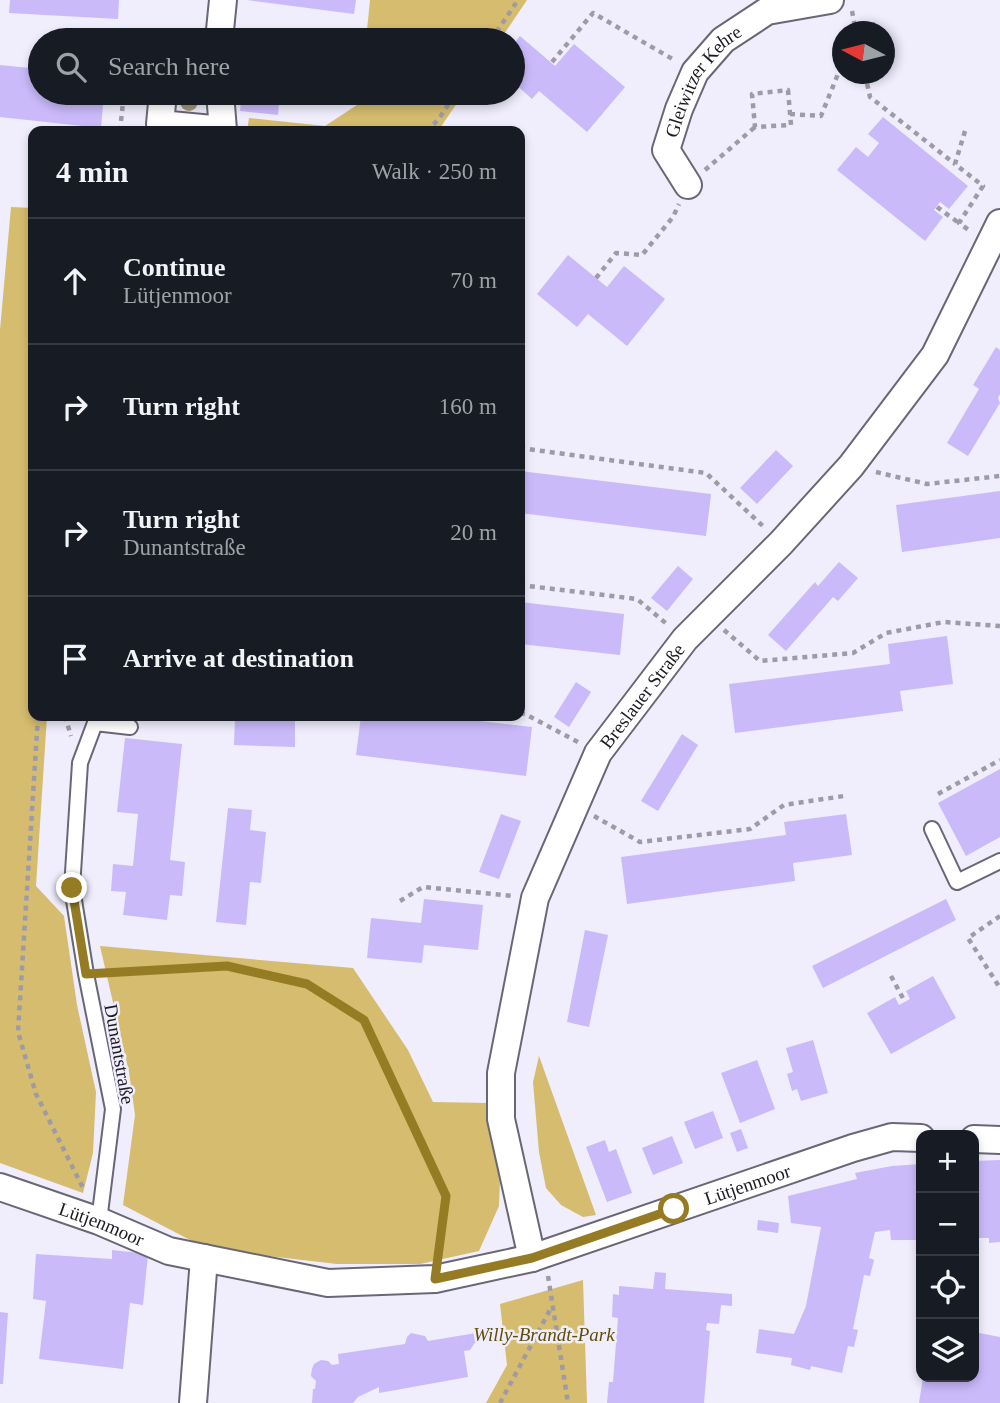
<!DOCTYPE html>
<html lang="en">
<head>
<meta charset="utf-8">
<style>
	:root { --surface:#171b24; --page:#20242c; --text:#f1f3f6; --muted:#9ea1a6; --line:#363941 }
	body { margin:0; font-family:"Times New Roman",serif; background:var(--page); color:var(--text) }
	.controls { position:absolute; right:21px; bottom:21px; display:grid; overflow:hidden; border-radius:14px; box-shadow:0 4px 10px #0003 }
	.controls button { width:63px; height:63px; display:grid; place-items:center; padding:0; border:0; border-bottom:2px solid var(--line); background:var(--surface); color:var(--text); font:35px sans-serif }
	.compass { position:absolute; left:832px; top:21px; width:63px; height:63px; border-radius:50%; background:var(--surface); box-shadow:0 4px 10px #0003; rotate:277deg }
	.stop { position:absolute; width:21px; height:21px; margin:-16px; border:5px solid #957c24; border-radius:50%; background:#fff }
	.stop.end { background:#957c24; border-color:#fff; box-shadow:0 2px 7px #0008 }
	.list { margin:0; padding:0; list-style:none }
	h2 { display:flex; justify-content:space-between; align-items:center; height:91px; margin:0; padding:0 28px; font-size:30px }
	h2 small { font-size:23px; font-weight:400; color:var(--muted) }
	.list li { display:grid; grid-template-columns:46px 1fr auto; gap:21px; align-items:center; box-sizing:border-box; height:126px; padding:0 28px; border-top:2px solid var(--line) }
	.list b { display:block; font-size:26px; white-space:nowrap }
	.list p { margin:0; font-size:23px; white-space:nowrap; color:var(--muted) }
	.list em { font-size:23px; font-style:normal; color:var(--muted) }
	.icon { flex:none; width:38px; height:38px; fill:none; stroke:currentColor; stroke-width:2; stroke-linecap:round; stroke-linejoin:round }
	.map { position:relative; flex:none; width:1000px; height:1403px; overflow:hidden }
	.search { position:absolute; background:var(--surface); box-shadow:0 4px 10px #0003; left:28px; top:28px; width:497px; height:77px; display:flex; align-items:center; gap:18px; box-sizing:border-box; padding:0 24px; border-radius:38px; color:var(--muted); font-size:26px }
	.panel { position:absolute; background:var(--surface); box-shadow:0 4px 10px #0003; left:28px; top:126px; width:497px; height:595px; border-radius:14px }
	.map>svg:first-child { display:block }
</style>
</head>
<body>
<div class="map">
<svg width="1000" height="1403" viewBox="0 0 1000 1403">
	<rect width="100%" height="100%" fill="#f0edfd"/>
	<path fill="#d5bc6e" d="M370,0H527L500,40H366Z
		M361,93H464L438,131H247L249,118L325,126L360,103Z
		M11,207L33,208V716H47L36,886L64,916L77,1005L96,1092L93,1153L83,1193L0,1163V330Z
		M100,946L353,968L408,1050L433,1102L488,1103L500,1178L499,1206L479,1251L420,1264H337L268,1256L192,1241L123,1205L135,1115L129,1072Z
		M539,1056L596,1215L583,1217L561,1205L546,1188L539,1152L533,1082Z
		M583,1280L587,1403H486L507,1365L500,1304Z"/>
	<path fill="#cabafa" d="M10,0H119L118,19L9,13Z
		M247,0H356L354,14Z
		M520,36L555,66L574,44L625,87L587,132L539,91L532,99L513,82V45Z
		M0,65L40,69V93H104L101,128L0,117Z
		M242,93H280L278,115L240,111Z
		M883,117L968,186L949,209L940,202L934,210L943,217L925,241L837,170L856,147L868,157L879,143L868,134Z
		M568,255L607,287L624,266L665,299L627,346L588,314L577,327L537,294Z
		M996,347L1000,350V394L998,398L1000,403L968,456L947,443L979,389L973,385Z
		M776,450L793,466L757,504L740,488Z
		M520,471L711,494L706,536L520,513Z
		M1000,491V538L902,552L896,505Z
		M839,562L858,578L838,601L833,597L786,651L768,635L815,582L818,586Z
		M678,566L693,579L667,611L651,598Z
		M520,602L624,614L620,655L520,644Z
		M947,636L953,684L900,691L903,711L735,733L729,684L890,664L888,644Z
		M576,682L591,692L569,727L554,717Z
		M361,716H437L532,727L526,776L356,755Z
		M235,717L295,719V747L234,745Z
		M682,734L698,745L658,811L641,801Z
		M125,738L182,744L170,860L185,862L182,896L170,895L167,920L123,915L126,892L111,891L113,864L133,866L138,814L117,812Z
		M1000,769V837L966,856L938,803Z
		M228,808L252,810L250,830L266,832L261,883L250,882L246,925L216,922Z
		M501,814L521,821L499,879L479,872Z
		M846,814L852,855L793,863L795,881L627,904L621,857L786,835L784,822Z
		M424,899L483,905L478,950L424,945L422,963L367,958L371,918L421,923Z
		M946,899L956,920L823,988L812,966Z
		M585,930L608,935L589,1027L567,1022Z
		M933,976L956,1018L891,1054L867,1013L895,997L899,1005L910,999L906,991Z
		M813,1040L828,1093L801,1101L797,1089L792,1091L787,1074L793,1072L786,1048Z
		M757,1060L775,1109L740,1123L721,1073Z
		M713,1111L723,1138L695,1149L684,1122Z
		M741,1129L748,1148L737,1152L730,1133Z
		M672,1136L683,1163L653,1175L642,1148Z
		M605,1140L609,1152L616,1149L632,1193L607,1202L586,1147Z
		M1000,1160V1242L989,1243V1238H974V1161Z
		M921,1164V1243H918V1240H891L890,1230L875,1232L869,1258L874,1260L870,1276L864,1275L853,1329L858,1330L854,1347L848,1346L842,1373L811,1366L810,1370L791,1365L792,1358L756,1353L759,1329L794,1334L806,1306L821,1227L791,1223L788,1196L857,1179L855,1173L892,1166Z
		M758,1220L779,1223L778,1233L757,1230Z
		M112,1250L148,1254L143,1305L130,1303L123,1369L39,1359L46,1301L33,1299L36,1254L112,1259Z
		M655,1272L666,1273L665,1289L732,1294V1306L721,1305L719,1324L707,1323L706,1330L710,1331L704,1403H607L609,1382H613L618,1318L612,1317L613,1294L619,1295V1286L653,1289Z
		M0,1312L8,1313L3,1384H0Z
		M482,1332L470,1350L464,1351L468,1377L379,1393V1387L358,1397L353,1403H312L313,1389H315L316,1381L311,1376L312,1369L314,1364L321,1360L328,1361L332,1365L339,1364L338,1354L405,1344L407,1337L411,1333L425,1336L428,1341Z
		M974,1332L1000,1337V1403H919L923,1377H974Z"/>
	<g fill="none" stroke-linecap="round" stroke-linejoin="round">
		<defs>
			<path id="lane" d="M932,829L957,882L1000,861
				M99,1221L113,1109L86,974L72,888L80,763L95,723L130,727"/>
			<g id="street">
				<path d="M219,40L223,0"/>
				<path d="M163,93L160,124L223,130L220,93"/>
				<path id="s1" d="M688,185L666,150L679,109L695,72L723,40L767,11L830,0"/>
				<path d="M974,1139L1000,1140"/>
				<path id="s2" d="M0,1187L99,1221L169,1251L328,1283L435,1279L532,1258L853,1148L892,1137L921,1138"/>
				<path id="s3" d="M532,1258L501,1119V1073L535,898L598,753L685,639L781,543L851,466L935,355L1000,223"/>
				<path d="M193,1403L204,1258"/>
			</g>
		</defs>
		<use href="#lane" stroke="#6a6774" stroke-width="18"/>
		<use href="#street" stroke="#6a6774" stroke-width="30"/>
		<path stroke="#9e9ba7" stroke-width="4.5" stroke-dasharray="5 5" stroke-linecap="butt" d="M852,11L856,32
			M491,40L518,0
			M552,62L593,13L676,61
			M865,74L870,97L955,164
			M788,90L791,125L755,127L752,94Z
			M790,114L821,116L842,64
			M120,131L124,93
			M426,131L438,120L456,93
			M965,131L955,164L983,186L959,223L970,231
			M705,170L755,127
			M937,207L959,223
			M596,278L616,253L642,255L673,217L679,204
			M520,448L706,473L765,528
			M876,472L927,484L1000,476
			M520,585L637,599L668,625
			M724,630L760,661L853,653L886,633L944,622L1000,626
			M520,713L525,714L578,742
			M38,716L18,1032L36,1094L84,1190
			M65,716L71,736
			M938,794L1000,760
			M594,816L640,842L750,829L784,805L844,796
			M400,901L423,887L513,896
			M1000,916L968,938L1000,988
			M103,973L227,966L307,984L364,1019L446,1196L439,1254
			M891,976L905,1002
			M548,1276L568,1403
			M500,1403L551,1308"/>
		<use href="#lane" stroke="#fff" stroke-width="14"/>
		<use href="#street" stroke="#fff" stroke-width="26"/>
	</g>
	<circle fill="#a19676" cx="189" cy="102" r="9"/>
	<g fill="none" stroke-linecap="round" stroke-linejoin="round">
		<path stroke="#957c24" stroke-width="9" d="M72,888L86,974L227,966L307,984L364,1020L446,1196L435,1279L532,1258L674,1209"/>
	</g>
	<g text-anchor="middle" stroke-width="5" stroke-linejoin="round" paint-order="stroke">
		<g font-size="19" fill="#1c1b20" stroke="#f0edfd">
			<text dy="7" stroke="none"><textPath href="#s1" startOffset="121">Gleiwitzer Kehre</textPath></text>
			<text dy="7" stroke="none"><textPath href="#s3" startOffset="597">Breslauer Straße</textPath></text>
			<text transform="translate(120 1054) rotate(80)" y="7">Dunantstraße</text>
			<text dy="7" stroke="none"><textPath href="#s2" startOffset="777">Lütjenmoor</textPath></text>
			<text dy="7" stroke="none"><textPath href="#s2" startOffset="108">Lütjenmoor</textPath></text>
		</g>
		<g font-size="19" font-style="italic" fill="#604e07" stroke="#f0edfd">
			<text x="544" y="1341">Willy-Brandt-Park</text>
		</g>
	</g>
</svg>
<div class="controls">
<button>+</button>
<button>−</button>
<button><svg class="icon" aria-label="locate" viewBox="0 0 24 24"><circle cx="12" cy="12" r="6"/><path d="M12 2v4M12 18v4M2 12h4M18 12h4"/></svg></button>
<button><svg class="icon" aria-label="layers" viewBox="0 0 24 24"><path d="M12 4l9 5-9 5-9-5zM3 14l9 5 9-5"/></svg></button>
</div>
<svg class="compass" viewBox="-18 -18 36 36"><path d="M0-13l5 13h-10z" fill="#e53935"/><path d="M0 13l5-13h-10z" fill="#9ea1a6"/></svg>
<div class="stop" style="left:674px;top:1209px"></div>
<div class="stop end" style="left:72px;top:888px"></div>
<div class="search"><svg class="icon" aria-label="search" viewBox="0 0 24 24"><circle cx="10" cy="10" r="6"/><path d="M15 15l6 6"/></svg>Search here</div>
<section class="panel">
<h2>4 min<small>Walk · 250 m</small></h2>
<ul class="list">
<li><svg class="icon" aria-label="ahead" viewBox="0 0 24 24"><path d="M12 20V5M6 11l6-6 6 6"/></svg><div><b>Continue</b><p>Lütjenmoor</p></div><em>70 m</em></li>
<li><svg class="icon" aria-label="right" viewBox="0 0 24 24"><path d="M7 20v-9h11M14 6l5 5-5 5"/></svg><div><b>Turn right</b></div><em>160 m</em></li>
<li><svg class="icon" aria-label="right" viewBox="0 0 24 24"><path d="M7 20v-9h11M14 6l5 5-5 5"/></svg><div><b>Turn right</b><p>Dunantstraße</p></div><em>20 m</em></li>
<li><svg class="icon" aria-label="arrive" viewBox="0 0 24 24"><path d="M6 21V4h12l-3 4 3 4H6"/></svg><div><b>Arrive at destination</b></div></li>
</ul>
</section>
</div>
</body>
</html>
